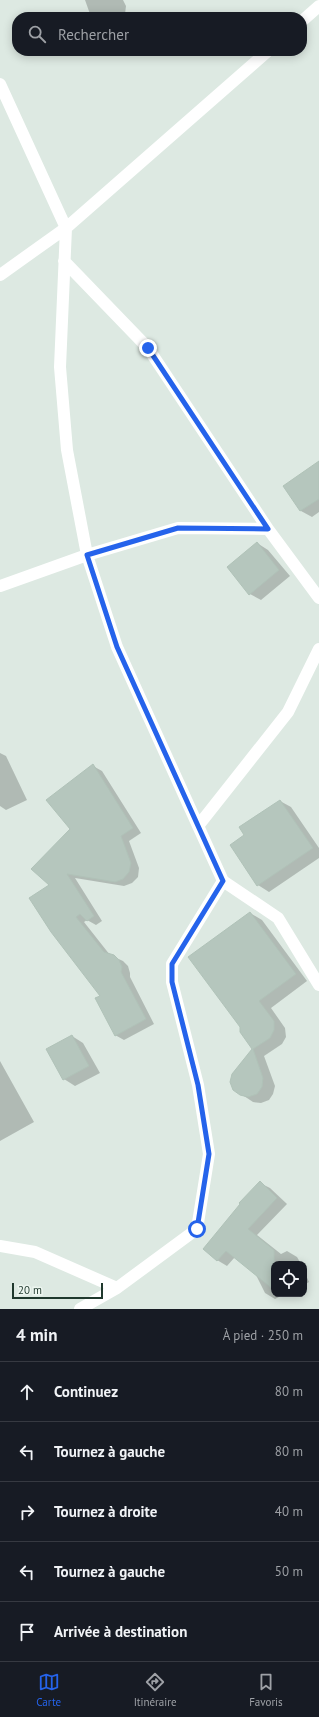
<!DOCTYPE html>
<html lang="fr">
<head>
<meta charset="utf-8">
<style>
	:root { --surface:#171b24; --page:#242831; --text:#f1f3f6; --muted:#9ea1a6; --line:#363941; --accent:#2563eb }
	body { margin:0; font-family:"PT Sans",sans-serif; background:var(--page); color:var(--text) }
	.controls { position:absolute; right:12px; bottom:12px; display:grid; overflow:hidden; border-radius:8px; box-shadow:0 2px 10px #0003 }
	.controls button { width:36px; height:36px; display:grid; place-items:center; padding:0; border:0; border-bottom:1px solid var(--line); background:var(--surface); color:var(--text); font:20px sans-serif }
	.scale { position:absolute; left:12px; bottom:10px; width:91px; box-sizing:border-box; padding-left:4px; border:2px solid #1f382d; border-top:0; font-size:11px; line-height:14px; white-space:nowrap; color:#1f382d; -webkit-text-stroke:3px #edf6f0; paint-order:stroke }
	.stop { position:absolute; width:12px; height:12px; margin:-9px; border:3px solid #2563eb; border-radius:50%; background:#fff }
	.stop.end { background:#2563eb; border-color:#fff; box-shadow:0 1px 4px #0008 }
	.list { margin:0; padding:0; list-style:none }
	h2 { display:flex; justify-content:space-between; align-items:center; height:52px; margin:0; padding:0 16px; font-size:17px }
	h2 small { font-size:13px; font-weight:400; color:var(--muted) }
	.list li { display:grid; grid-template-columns:26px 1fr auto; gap:12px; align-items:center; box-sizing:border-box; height:60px; padding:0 16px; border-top:1px solid var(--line) }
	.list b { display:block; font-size:15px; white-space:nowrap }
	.list em { font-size:13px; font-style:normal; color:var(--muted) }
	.icon { flex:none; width:22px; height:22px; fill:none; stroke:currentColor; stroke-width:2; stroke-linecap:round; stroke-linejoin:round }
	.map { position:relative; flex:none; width:319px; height:1309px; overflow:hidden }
	.search { position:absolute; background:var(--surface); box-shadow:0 2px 10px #0003; left:12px; right:12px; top:12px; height:44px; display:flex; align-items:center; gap:10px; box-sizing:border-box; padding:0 14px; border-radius:16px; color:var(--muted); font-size:15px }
	.sheet { height:352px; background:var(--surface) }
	nav { display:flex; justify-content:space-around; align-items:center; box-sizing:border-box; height:56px; border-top:1px solid var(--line); background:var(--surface); font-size:11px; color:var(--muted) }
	nav a { display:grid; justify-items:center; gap:2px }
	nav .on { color:var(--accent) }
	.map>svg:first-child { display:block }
</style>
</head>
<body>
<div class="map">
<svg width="319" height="1309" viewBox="0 0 319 1309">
	<rect width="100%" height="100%" fill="#dde9e2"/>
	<path fill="#0003" d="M85,0H123L126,6L125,14L122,17H94L90,14Z
		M319,462V512L312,517L301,511L284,486Z
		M257,543L268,550L290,576L261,600L250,594Z
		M0,753L6,756L27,800L6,810L0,806Z
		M93,766L102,771L141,833L129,841L139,868L138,877L132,883L124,886L75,878L102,921L96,925L87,920L84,922L110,955L123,961L128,966L130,973V977L154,1024L124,1040L115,1035L101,996L51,886Z
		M280,801L291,807L319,848V858L269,892L258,885L246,835Z
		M250,913L262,920L307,981L271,1008L285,1028L286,1037L282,1044L264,1056L275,1086L273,1094L269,1100L261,1103L253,1102L241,1094L233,1074L253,1049L241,1032Z
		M72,1036L83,1043L100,1073L75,1086L64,1079Z
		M0,1061L34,1122L0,1141Z
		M260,1183L270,1188L287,1204L257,1235L281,1254L287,1251L297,1257L301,1264H274V1294H285L275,1299L265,1293L255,1273L235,1257L227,1266L217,1260Z
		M304,1271L309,1282L304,1285Z"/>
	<path fill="#b5c6bd" stroke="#b0c2b8" d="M319,461V499L300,511L283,486Z
		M257,542L279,570L249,595L227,567Z
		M93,764L133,828L121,836L131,863L129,872L123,879L115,882L67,874L94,916L87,921L80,914L76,917L104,952L114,955L119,960L122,967L121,972L146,1019L115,1036L95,998L100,996L51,932L29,898L49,885L31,869L70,829L46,800Z
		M280,800L313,848L257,886L230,845L244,835L239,827Z
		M250,912L296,974L259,1001L274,1021V1030L270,1038L253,1049L263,1078L262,1087L257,1094L248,1097L240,1095L233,1090L230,1082L232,1074L252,1049L240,1032V1027L188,957Z
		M72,1035L89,1066L63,1080L46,1049Z
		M260,1181L277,1198L248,1229L274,1250V1290L226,1251L217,1261L203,1249L240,1204L239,1203Z"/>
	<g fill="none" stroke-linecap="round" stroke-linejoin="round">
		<path stroke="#fff" stroke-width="12" d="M302,21L319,6
			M0,84L66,228L60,367L67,450L87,555L117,647L223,881L278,918L319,985
			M64,261L148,348L268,529L319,598
			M0,275L66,228L268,51
			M0,586L87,555L178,528L268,529
			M198,826L288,712L319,649
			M0,1246L35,1252L117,1288
			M80,1309L117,1288L197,1229L209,1154L198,1085L172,982V964L223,881"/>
	</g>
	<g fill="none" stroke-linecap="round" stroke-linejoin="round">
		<path stroke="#2563eb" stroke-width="5" d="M148,348L268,529L178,528L87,555L117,647L223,881L172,964V982L198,1085L209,1154L197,1229"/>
	</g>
</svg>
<div class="controls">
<button><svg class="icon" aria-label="locate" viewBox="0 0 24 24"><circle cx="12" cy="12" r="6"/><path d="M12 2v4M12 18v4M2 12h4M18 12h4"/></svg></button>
</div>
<div class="scale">20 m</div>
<div class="stop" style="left:197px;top:1229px"></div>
<div class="stop end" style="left:148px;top:348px"></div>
<div class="search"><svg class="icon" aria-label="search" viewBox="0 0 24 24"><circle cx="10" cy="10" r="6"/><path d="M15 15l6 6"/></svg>Rechercher</div>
</div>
<section class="sheet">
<h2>4 min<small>À pied · 250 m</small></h2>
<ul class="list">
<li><svg class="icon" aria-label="ahead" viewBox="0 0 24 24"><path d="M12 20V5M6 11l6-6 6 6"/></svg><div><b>Continuez</b></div><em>80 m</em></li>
<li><svg class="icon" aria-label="left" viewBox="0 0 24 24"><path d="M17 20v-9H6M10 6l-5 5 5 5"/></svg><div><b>Tournez à gauche</b></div><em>80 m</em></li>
<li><svg class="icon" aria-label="right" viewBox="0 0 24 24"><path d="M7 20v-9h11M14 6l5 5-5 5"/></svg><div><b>Tournez à droite</b></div><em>40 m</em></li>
<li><svg class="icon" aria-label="left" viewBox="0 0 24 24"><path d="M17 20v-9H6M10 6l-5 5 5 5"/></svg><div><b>Tournez à gauche</b></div><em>50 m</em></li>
<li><svg class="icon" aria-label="arrive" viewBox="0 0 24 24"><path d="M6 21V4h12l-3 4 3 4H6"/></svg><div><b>Arrivée à destination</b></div></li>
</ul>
</section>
<nav>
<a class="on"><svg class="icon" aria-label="map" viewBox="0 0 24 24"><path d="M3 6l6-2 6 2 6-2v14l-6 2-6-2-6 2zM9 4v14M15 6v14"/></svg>Carte</a>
<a><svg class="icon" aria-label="directions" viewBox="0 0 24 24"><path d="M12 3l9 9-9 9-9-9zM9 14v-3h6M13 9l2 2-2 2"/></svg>Itinéraire</a>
<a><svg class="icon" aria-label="saved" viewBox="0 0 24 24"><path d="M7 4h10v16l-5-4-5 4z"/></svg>Favoris</a>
</nav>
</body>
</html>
